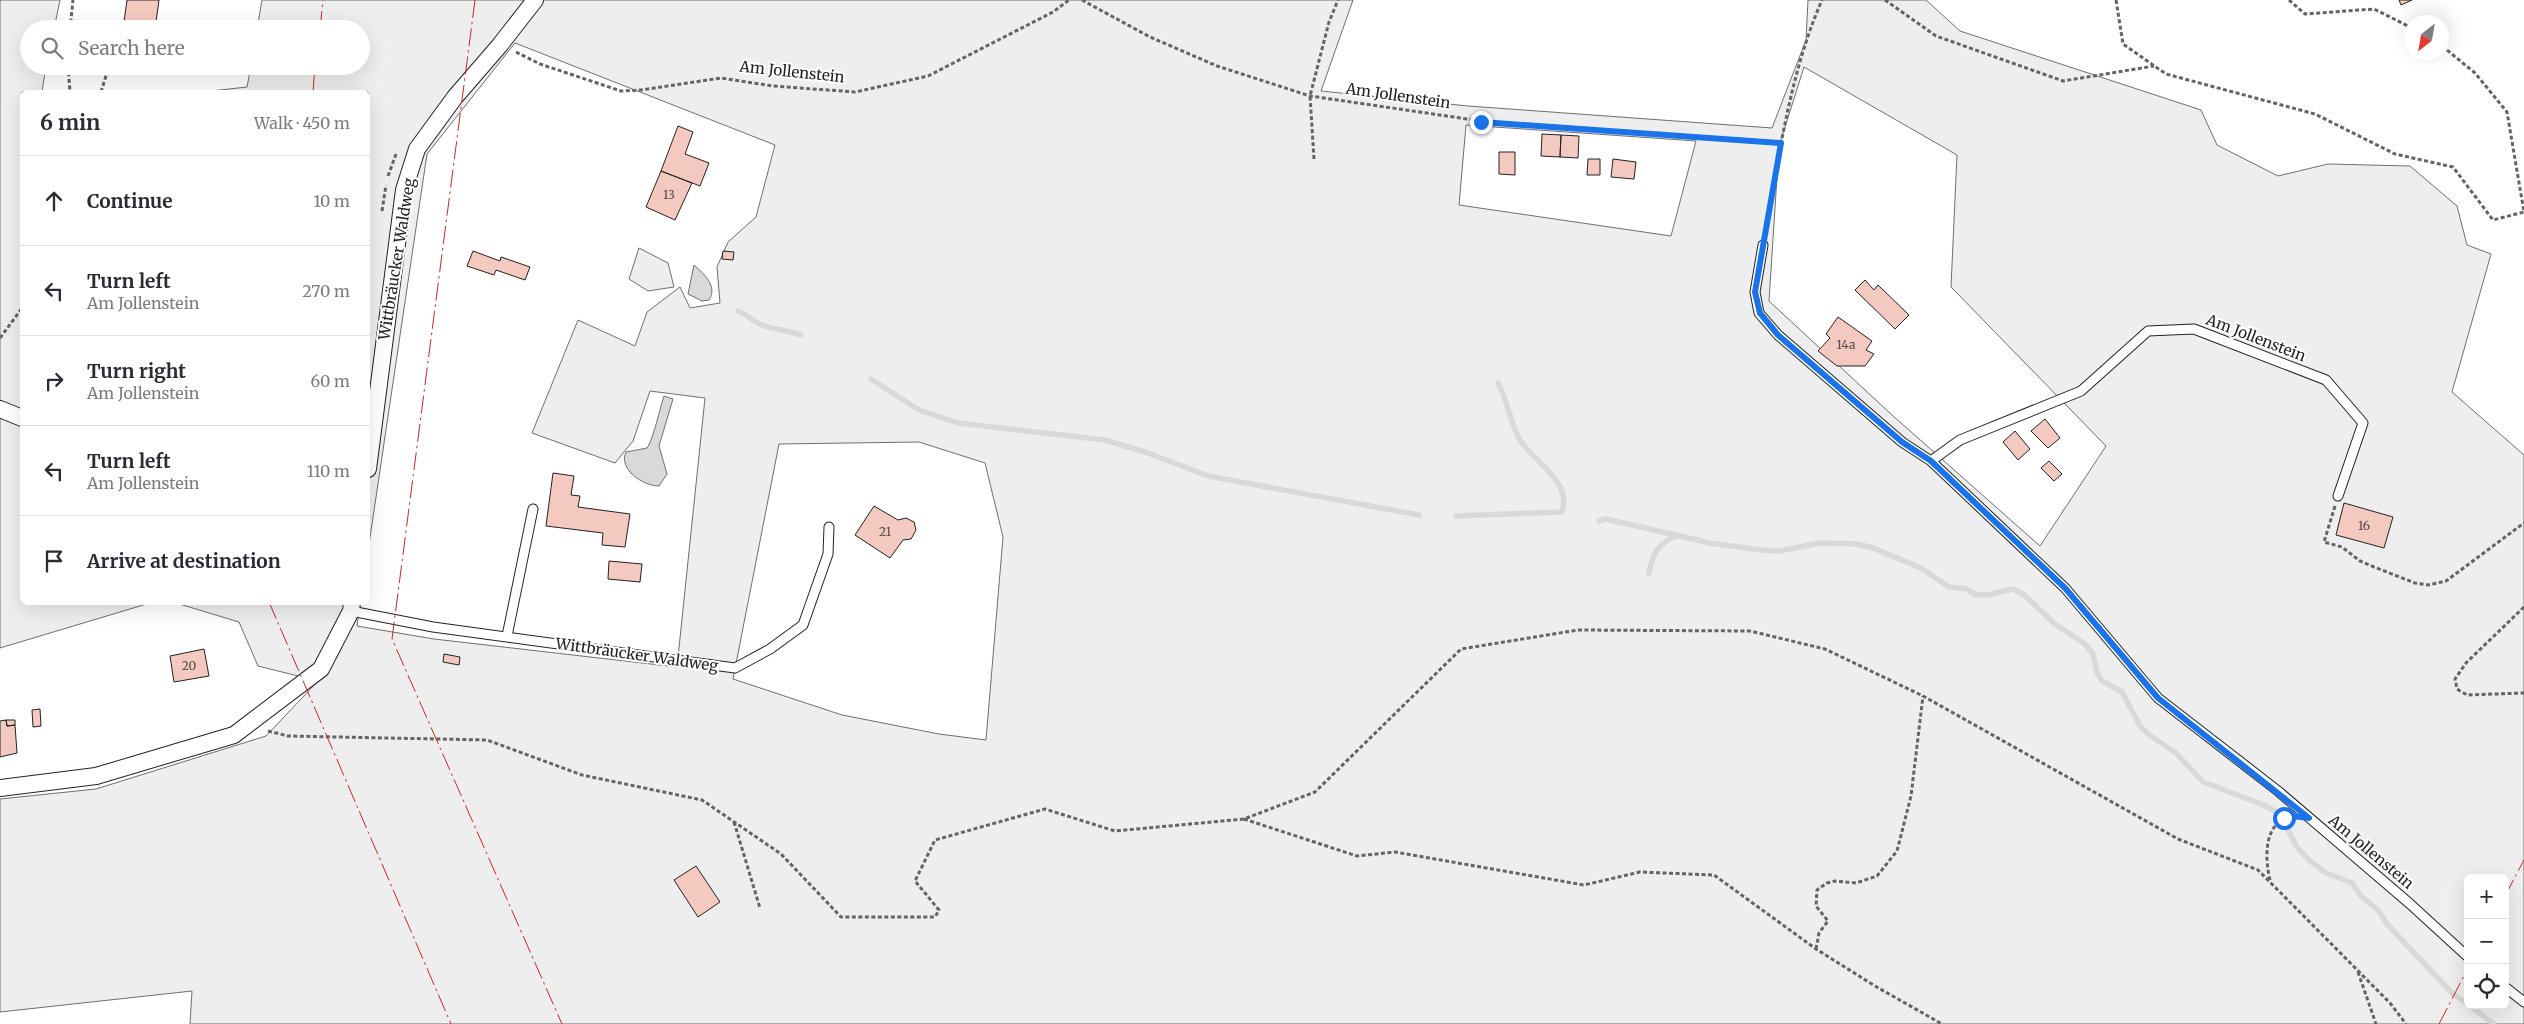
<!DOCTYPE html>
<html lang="en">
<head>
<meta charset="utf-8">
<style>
	:root { --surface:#fff; --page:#f2f2f3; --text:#2b2b33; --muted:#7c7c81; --line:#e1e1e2 }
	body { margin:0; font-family:Merriweather,serif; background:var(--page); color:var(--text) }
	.controls { position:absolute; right:15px; bottom:15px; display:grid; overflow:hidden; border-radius:8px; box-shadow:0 5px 20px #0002 }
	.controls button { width:45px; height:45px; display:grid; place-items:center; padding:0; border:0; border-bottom:1px solid var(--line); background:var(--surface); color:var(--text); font:25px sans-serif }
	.compass { position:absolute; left:2404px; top:15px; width:45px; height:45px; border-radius:50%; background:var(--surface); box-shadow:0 5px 20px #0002; rotate:211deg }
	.stop { position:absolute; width:15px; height:15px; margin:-11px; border:4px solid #1a73e8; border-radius:50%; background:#fff }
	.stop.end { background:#1a73e8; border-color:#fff; box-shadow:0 1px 5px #0008 }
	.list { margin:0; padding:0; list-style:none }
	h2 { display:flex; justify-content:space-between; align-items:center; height:65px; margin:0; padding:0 20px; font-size:21px }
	h2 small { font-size:16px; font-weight:400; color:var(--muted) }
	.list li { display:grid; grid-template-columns:32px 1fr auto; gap:15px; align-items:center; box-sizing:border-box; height:90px; padding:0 20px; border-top:1px solid var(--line) }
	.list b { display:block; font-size:19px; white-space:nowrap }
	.list p { margin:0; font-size:16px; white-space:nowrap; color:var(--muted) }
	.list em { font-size:16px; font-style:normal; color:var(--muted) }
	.icon { flex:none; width:28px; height:28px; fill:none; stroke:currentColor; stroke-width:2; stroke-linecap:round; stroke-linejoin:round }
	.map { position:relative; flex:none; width:2524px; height:1024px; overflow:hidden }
	.search { position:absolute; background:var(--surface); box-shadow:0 5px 20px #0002; left:20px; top:20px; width:350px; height:55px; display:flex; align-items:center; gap:12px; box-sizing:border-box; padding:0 18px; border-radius:28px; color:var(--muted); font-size:19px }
	.panel { position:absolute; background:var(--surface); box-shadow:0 5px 20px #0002; left:20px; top:90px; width:350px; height:515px; border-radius:8px }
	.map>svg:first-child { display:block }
</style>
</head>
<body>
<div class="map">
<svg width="2524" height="1024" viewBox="0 0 2524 1024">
	<rect width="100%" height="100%" fill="#fff"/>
	<path fill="#eee" stroke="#6f6f6f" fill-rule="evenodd" d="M0,0H60L54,29H29V66H46L42,92H22V602L150,603L0,648Z
		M262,0H1353L1321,91L1468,106L1772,128L1806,40L1808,0H1926L1960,31L2201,110L2217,145L2278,176L2328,164L2410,166L2457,206L2467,245L2491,254L2452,392L2524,455V1024H190L192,991L0,1012V799L96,789L266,736L318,681L258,666L239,622L176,603H360L357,626L434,639L677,667L705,398L650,391L633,441L615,463L532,433L578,320L635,346L647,312L680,287L690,308L720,303L717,267L728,242L756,217L775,145L515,43L427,154L368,551V92H202L247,87L251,66H361V29H257ZM1804,67L1957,155L1951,287L2106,446L2040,546L1892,415L1769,301L1779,146ZM1466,125L1696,141L1671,236L1459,205ZM919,442L985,463L1003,537L986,740L939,734L842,715L733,679L779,444ZM2468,878H2505V1005H2468Z
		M639,248L668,263L674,287L648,291L629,279Z"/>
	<path fill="#d9d9d9" stroke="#6f6f6f" d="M694,265C704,274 718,286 709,300L702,301L688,294Z
		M664,396L673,399L659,446L667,474L659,486C643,486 618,469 626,452L647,448C653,440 660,408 664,396Z"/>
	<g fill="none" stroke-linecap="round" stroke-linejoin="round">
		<path stroke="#d9d9d9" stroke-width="5.5" d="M738,311C747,314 753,322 762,325C775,330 788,330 801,335
			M871,379L919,410L958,423L1105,440L1148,453L1208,476L1419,515
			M1456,516L1562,512C1572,481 1535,463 1520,440C1510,423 1508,401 1498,383
			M1599,521L1606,519L1710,543L1760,550L1780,551L1819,543L1857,544L1873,548L1921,568L1949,587L1967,589L1976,595H1987L2012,589L2022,593L2055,624L2085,644L2093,654L2097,673L2102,681L2122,692L2140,726L2148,734L2176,753L2203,782L2261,804L2279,813L2297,847L2309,860L2326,873L2352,883L2361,896L2378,910L2387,924L2451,992L2494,1024
			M1649,573C1652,554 1659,542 1677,536"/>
	</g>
	<path fill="#f3c9c0" stroke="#222" d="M127,0H159L155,29H123Z
		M2399,0H2412L2401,5Z
		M154,66H187L186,69Z
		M189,66H201V70Z
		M678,126L693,132L685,154L709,163L700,186L661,171Z
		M1542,134L1561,135L1560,157L1541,156Z
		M1561,135L1579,136L1578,158L1560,157Z
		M1499,152H1515V175L1499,174Z
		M1588,159H1600V175H1587Z
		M1613,159L1636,162L1634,179L1611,177Z
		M661,171L692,183L675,220L646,207Z
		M473,251L500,261L501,257L530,267L525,280L496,270L494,275L467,266Z
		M723,251L734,252L733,260L722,259Z
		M1865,280L1874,290L1878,285L1909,315L1895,329L1855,290Z
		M1838,317L1872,341L1866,350L1874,354L1865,366H1837L1818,351L1830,338L1826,334Z
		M2045,419L2060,438L2048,448L2031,431Z
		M2015,431L2030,449L2018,460L2003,442Z
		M2049,461L2062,474L2054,481L2041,468Z
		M553,473L574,476L571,495L580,496L578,507L630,514L625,547L602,545L603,533L546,526Z
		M2344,503L2393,517L2384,548L2336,535Z
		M874,506L898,520L906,518L914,522L916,530L911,539L903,540L890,558L855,535Z
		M609,561L642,564L640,582L608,579Z
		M204,649L209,676L174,682L170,656Z
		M444,654L460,657L459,665L443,662Z
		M40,709L41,726L33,727L32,710Z
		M6,720L7,726L15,725L17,753L0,757V721Z
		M6,720H15V725L7,726Z
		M696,866L720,902L698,917L674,880Z"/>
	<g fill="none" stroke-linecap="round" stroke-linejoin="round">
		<defs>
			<path id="service" d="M1763,245L1755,292L1759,313L1778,335L1902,442L1931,461L2065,588L2158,698L2278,791L2409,903L2468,957
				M1931,461L1960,440L2081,391L2148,331L2194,329L2326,380L2363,423L2338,496
				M351,611L433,627L735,668L770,649L803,625L828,554L829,527
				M507,636L533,509
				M2505,987L2524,1002"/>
			<path id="minor" d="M0,409L22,418
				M368,469L404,190L417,149L455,97L500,45L535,0
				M0,788L96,776L234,735L321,669L351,611L352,602"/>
		</defs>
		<use href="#service" stroke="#222" stroke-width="11"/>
		<use href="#minor" stroke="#222" stroke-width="18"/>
		<path stroke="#646464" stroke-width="3" stroke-dasharray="4 2.5" stroke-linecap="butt" d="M1082,0L1150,37L1217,66L1310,96L1481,121L1781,143
			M1885,0L1936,36L2063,81L2154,66
			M2116,0L2123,44L2166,74L2315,114L2395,154L2453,167L2493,220L2524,212L2507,112L2475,73L2442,46
			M2289,0L2305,14L2374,9L2412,28
			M70,29L73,0
			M516,52L540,64L621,91L641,90L721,78L773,86L855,92L928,76L1053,12L1069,0
			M68,66L70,92
			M101,92L109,66
			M1314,159L1310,96L1329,22L1338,0
			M388,176L396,154
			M382,211L386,185
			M1765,234C1779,156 1790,73 1822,0
			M0,338L22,308
			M2335,506L2324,542L2342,547L2360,561L2374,567L2415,583L2428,585L2446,581L2524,523
			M2524,607L2466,663L2455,679L2457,689L2467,695L2524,693
			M268,731L288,736L487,740L582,775L702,800L781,854L841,917H935L939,910L915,881L935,840L1045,809L1115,831L1244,819L1315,792L1461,649L1578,630L1750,631L1825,649L1923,696L2178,839L2258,870L2390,1003L2406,1024
			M1244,819L1357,856L1395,852L1584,885L1640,872L1714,875L1816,949L1875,986L1942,1024
			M734,822L760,908
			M2270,880C2265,860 2263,824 2289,817
			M1816,949L1819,933L1828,921L1816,906L1817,890L1827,883L1835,881L1856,883L1877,876L1897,851L1911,796L1923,696
			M2358,972L2376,1024"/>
		<use href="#service" stroke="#fff" stroke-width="9"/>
		<use href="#minor" stroke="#fff" stroke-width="16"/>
		<path stroke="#c62828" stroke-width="1" stroke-dasharray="18 4 2.5 4" stroke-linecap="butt" d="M475,0L392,639L562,1024
			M320,29L323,0
			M313,92L315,66
			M269,602L451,1024
			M2505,896L2524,860
			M2439,1024L2468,968"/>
	</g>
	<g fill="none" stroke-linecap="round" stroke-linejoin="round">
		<path stroke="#1a73e8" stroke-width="6" d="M1481,122L1781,143L1755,292L1760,313L1778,335L1902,442L1931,461L2065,588L2158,698L2309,818L2292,816L2284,818"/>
	</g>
	<g text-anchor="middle" stroke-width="4" stroke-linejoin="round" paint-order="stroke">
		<g font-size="12" fill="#564c4a">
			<text x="669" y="199">13</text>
			<text x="1846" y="349">14a</text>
			<text x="2364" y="530">16</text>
			<text x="885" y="536">21</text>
			<text x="189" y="670">20</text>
		</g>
		<g font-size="15" fill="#222" stroke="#fff">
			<text transform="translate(792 72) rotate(6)" y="5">Am Jollenstein</text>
			<text transform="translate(1398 96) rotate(8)" y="5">Am Jollenstein</text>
			<text transform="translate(397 259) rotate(-81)" y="5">Wittbräucker Waldweg</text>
			<text transform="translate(2256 338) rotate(21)" y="5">Am Jollenstein</text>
			<text transform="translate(637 655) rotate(8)" y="5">Wittbräucker Waldweg</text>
			<text transform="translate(2371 852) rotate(40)" y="5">Am Jollenstein</text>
		</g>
	</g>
</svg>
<div class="controls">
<button>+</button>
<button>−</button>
<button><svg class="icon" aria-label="locate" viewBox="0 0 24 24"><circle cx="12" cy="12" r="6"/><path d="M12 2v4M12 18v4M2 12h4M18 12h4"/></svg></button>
</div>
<svg class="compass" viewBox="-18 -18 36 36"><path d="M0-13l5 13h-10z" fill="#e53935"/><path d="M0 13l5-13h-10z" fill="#7c7c81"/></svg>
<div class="stop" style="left:2284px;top:818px"></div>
<div class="stop end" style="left:1481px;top:122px"></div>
<div class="search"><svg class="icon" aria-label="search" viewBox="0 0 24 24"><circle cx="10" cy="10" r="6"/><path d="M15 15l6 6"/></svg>Search here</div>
<section class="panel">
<h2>6 min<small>Walk · 450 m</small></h2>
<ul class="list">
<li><svg class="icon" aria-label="ahead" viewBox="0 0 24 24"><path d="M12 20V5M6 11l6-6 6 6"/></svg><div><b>Continue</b></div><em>10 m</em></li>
<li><svg class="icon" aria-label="left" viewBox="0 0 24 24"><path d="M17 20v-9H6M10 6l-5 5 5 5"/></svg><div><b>Turn left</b><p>Am Jollenstein</p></div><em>270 m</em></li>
<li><svg class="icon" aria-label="right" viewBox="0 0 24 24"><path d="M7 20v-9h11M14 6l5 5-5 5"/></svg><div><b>Turn right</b><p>Am Jollenstein</p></div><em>60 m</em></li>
<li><svg class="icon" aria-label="left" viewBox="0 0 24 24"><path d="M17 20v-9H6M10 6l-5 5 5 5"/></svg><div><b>Turn left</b><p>Am Jollenstein</p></div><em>110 m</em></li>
<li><svg class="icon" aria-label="arrive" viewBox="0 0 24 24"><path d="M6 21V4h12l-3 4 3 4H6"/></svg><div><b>Arrive at destination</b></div></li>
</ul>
</section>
</div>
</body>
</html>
